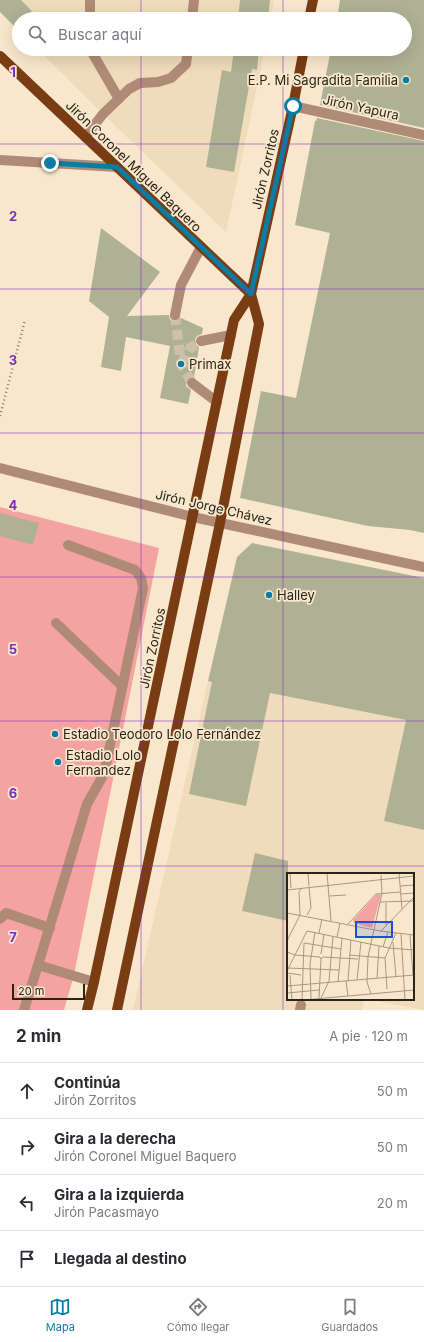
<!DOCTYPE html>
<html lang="es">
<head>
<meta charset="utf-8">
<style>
	:root { --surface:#fff; --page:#f2f2f3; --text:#2b2b33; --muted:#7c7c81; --line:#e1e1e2; --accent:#0a7da5 }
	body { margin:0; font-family:Inter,sans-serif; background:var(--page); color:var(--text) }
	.scale { position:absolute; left:12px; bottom:10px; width:73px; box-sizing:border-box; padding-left:4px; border:2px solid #292318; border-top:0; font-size:11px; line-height:14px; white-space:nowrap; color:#292318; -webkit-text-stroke:3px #f8e7cc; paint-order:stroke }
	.stop { position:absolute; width:12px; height:12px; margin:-9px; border:3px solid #0a7da5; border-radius:50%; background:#fff }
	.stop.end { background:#0a7da5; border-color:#fff; box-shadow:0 1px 4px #0008 }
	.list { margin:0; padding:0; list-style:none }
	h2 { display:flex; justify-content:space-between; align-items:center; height:52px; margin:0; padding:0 16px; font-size:17px }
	h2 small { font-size:13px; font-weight:400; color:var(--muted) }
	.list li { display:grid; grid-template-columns:26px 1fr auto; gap:12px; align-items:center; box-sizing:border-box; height:56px; padding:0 16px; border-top:1px solid var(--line) }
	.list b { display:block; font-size:15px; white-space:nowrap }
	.list p { margin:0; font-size:13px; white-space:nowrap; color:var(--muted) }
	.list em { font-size:13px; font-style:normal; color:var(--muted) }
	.icon { flex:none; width:22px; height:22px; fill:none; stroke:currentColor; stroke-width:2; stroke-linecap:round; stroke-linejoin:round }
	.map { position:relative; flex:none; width:424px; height:1010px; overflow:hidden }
	.search { position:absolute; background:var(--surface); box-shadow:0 4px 16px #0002; left:12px; right:12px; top:12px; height:44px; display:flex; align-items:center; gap:10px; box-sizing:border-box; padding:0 14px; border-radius:22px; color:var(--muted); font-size:15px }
	.sheet { height:276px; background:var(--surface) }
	nav { display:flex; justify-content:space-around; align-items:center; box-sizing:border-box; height:56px; border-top:1px solid var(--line); background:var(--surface); font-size:11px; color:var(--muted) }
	nav a { display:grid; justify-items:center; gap:2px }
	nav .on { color:var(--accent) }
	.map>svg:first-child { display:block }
</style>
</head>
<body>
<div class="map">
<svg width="424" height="1010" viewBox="0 0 424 1010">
	<rect width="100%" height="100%" fill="#f8e7cc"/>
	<path fill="#f0dbba" d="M0,0H274L271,19H19V31L0,12Z
		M37,49H265L226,232L103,114Z
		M208,681L406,720L384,821L424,830V1010L366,999H413V874H288V999H364L362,1010H133Z"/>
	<path fill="#f5a3a2" d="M0,507L159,548L74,975L64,1010H0Z"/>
	<path fill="#afb194" d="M0,0H21L32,11L25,19H19V25L16,28L0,12Z
		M240,0H270L268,19H238Z
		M340,0H424V128L320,105L331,49H405V19H337Z
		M234,49H259L257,70L252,69L234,172L206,167L222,70L231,72Z
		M317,118L424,141V533L410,530L368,526L240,498L261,391L296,398L330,233L295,225L315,121H316Z
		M101,228L160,272L127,316L169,315L170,320L173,321H177L181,318L203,328L202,334L197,336L195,339L196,345L199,347L194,377H189L186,382V386L191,390L188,404L160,398L170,346L126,337L121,371L101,367L109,317L89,301Z
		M0,513L39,523L33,545L0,536Z
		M252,543L424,578V830L384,821L406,720L270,693L246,806L189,794L212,682L208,681L237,557Z
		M255,853L288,861V921L242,911Z"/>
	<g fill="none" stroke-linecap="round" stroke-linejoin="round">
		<path stroke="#cfc0a8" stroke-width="10" stroke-dasharray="10 5" stroke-linecap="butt" d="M175,315L181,364L192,383
			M181,364L190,348L201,341"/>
		<path stroke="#887d6b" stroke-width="2.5" stroke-dasharray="1 3" stroke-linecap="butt" d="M0,416L25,320"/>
		<path stroke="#af8b77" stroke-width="10" d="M90,19V0
			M192,19L194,0
			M90,49L119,99
			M293,106L424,135
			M85,137L103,114L129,89L140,83L158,82L171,78L186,64L188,49
			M0,160L117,167
			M175,315L181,285L201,247
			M201,341L231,335
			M192,383L217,402
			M0,468L193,517L424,567
			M68,545L135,570L141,578L143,588L104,774L87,804L38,965L94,982
			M56,623L122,686
			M0,919L6,913L50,928
			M24,1010L38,965
			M300,1010L301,1005"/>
		<path stroke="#793c13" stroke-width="10" d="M309,19L313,0
			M0,56L251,294
			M87,1010L94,982L234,320L251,294L293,106L304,49
			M117,1010L220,523L259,324L251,294"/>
	</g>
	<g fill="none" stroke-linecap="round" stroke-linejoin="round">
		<path stroke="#0a7da5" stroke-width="5" d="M50,163L117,167L251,294L293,106"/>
	</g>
	<path fill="none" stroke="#7b2cbf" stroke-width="1" stroke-opacity="0.55" d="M141,0V19M283,0V19M141,49V1010M283,49V1010M0,144H424M0,289H424M0,433H424M0,577H424M0,721H424M0,866H424"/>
	<g fill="#0a7da5" stroke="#f8e7cc" stroke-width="1.5">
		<circle cx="406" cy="80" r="4"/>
		<circle cx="181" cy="364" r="4"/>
		<circle cx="269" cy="595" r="4"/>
		<circle cx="55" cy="734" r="4"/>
		<circle cx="58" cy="762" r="4"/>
	</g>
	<g text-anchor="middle" stroke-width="3.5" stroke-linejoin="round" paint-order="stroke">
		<g font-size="13" fill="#292318" stroke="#f8e7cc" text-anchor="start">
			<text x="398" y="85" text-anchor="end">E.P. Mi Sagradita Familia</text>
			<text x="189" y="369">Primax</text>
			<text x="277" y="600">Halley</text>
			<text x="63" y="739">Estadio Teodoro Lolo Fernández</text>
			<text x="66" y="760">Estadio Lolo<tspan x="66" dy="15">Fernandez</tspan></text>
		</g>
		<g font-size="13" fill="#292318" stroke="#f8e7cc">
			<text transform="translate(361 107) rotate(12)" y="5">Jirón Yapura</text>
			<text transform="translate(134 166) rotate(44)" y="5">Jirón Coronel Miguel Baquero</text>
			<text transform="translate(265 169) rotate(-77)" y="5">Jirón Zorritos</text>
			<text transform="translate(214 507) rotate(13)" y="5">Jirón Jorge Chávez</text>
			<text transform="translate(152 648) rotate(-78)" y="5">Jirón Zorritos</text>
		</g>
	</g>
	<g transform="translate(287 873)">
		<rect width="127" height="127" fill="#f8e7cc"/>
		<path d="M90,21L94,22L85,55L67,50L66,47Z" fill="#f5a3a2"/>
		<path fill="none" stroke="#a59984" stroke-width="1" d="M3,0L4,15M21,0L22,13M40,0L44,48M112,0L115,36M113,13L127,12M0,17L127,3M114,21L127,20M42,23L59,22M93,29L127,28M99,30V52M0,40L93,58L127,62M20,42L24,35L22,14M61,51L89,21L113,19M94,58L127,24M32,60L35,46M114,61L118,127M123,62L126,102M50,64L53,50M0,68L13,42L12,19L15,15M106,69L109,104M17,70L54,76M96,74L101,59M0,79L8,82L33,84L34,86L36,84L71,86M34,81L37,61M62,82L98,85M1,95L52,97M0,98L20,58L102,75L127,77M0,100L14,102M3,102L5,127M90,105L92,73M70,107L74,69M59,108L61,123M61,108L64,67M51,109L55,65M0,113L127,102M100,116L98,85L109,60M0,120L32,117M84,121L80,109L81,84L95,20L94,2M32,125L34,86M34,125L42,108L46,63M24,126L23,91L28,59M15,127L17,70M17,127L127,117"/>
		<path fill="#1d4ed8" fill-opacity="0.15" stroke="#1d4ed8" stroke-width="2" d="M69,49H105V64H69Z"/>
		<rect width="127" height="127" fill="none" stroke="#292318" stroke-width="2"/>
	</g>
	<g font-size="13" text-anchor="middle" font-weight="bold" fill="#7b2cbf" stroke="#f8e7cc" stroke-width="3.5" stroke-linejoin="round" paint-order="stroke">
		<text x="13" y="77">1</text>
		<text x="13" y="221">2</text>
		<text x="13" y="365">3</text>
		<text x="13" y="510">4</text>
		<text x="13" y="654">5</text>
		<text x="13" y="798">6</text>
		<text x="13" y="942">7</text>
	</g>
</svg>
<div class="scale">20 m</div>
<div class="stop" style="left:293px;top:106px"></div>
<div class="stop end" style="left:50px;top:163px"></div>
<div class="search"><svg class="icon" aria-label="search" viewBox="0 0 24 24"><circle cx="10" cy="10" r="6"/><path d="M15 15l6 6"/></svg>Buscar aquí</div>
</div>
<section class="sheet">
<h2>2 min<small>A pie · 120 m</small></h2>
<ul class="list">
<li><svg class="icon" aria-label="ahead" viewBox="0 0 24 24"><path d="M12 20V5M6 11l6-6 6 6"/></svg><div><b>Continúa</b><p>Jirón Zorritos</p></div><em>50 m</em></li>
<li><svg class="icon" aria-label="right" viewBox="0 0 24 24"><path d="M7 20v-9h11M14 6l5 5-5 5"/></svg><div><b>Gira a la derecha</b><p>Jirón Coronel Miguel Baquero</p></div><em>50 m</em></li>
<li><svg class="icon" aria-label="left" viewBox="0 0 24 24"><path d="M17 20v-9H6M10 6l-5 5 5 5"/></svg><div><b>Gira a la izquierda</b><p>Jirón Pacasmayo</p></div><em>20 m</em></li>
<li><svg class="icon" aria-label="arrive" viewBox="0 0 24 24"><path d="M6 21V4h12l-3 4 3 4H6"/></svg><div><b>Llegada al destino</b></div></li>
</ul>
</section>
<nav>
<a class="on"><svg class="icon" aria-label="map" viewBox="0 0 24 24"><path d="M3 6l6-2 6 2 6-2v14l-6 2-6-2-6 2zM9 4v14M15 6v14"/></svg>Mapa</a>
<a><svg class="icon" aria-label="directions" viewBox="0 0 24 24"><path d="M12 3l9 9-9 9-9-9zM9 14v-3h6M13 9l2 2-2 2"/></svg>Cómo llegar</a>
<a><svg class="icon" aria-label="saved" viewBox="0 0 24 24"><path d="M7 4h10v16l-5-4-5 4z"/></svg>Guardados</a>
</nav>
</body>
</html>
